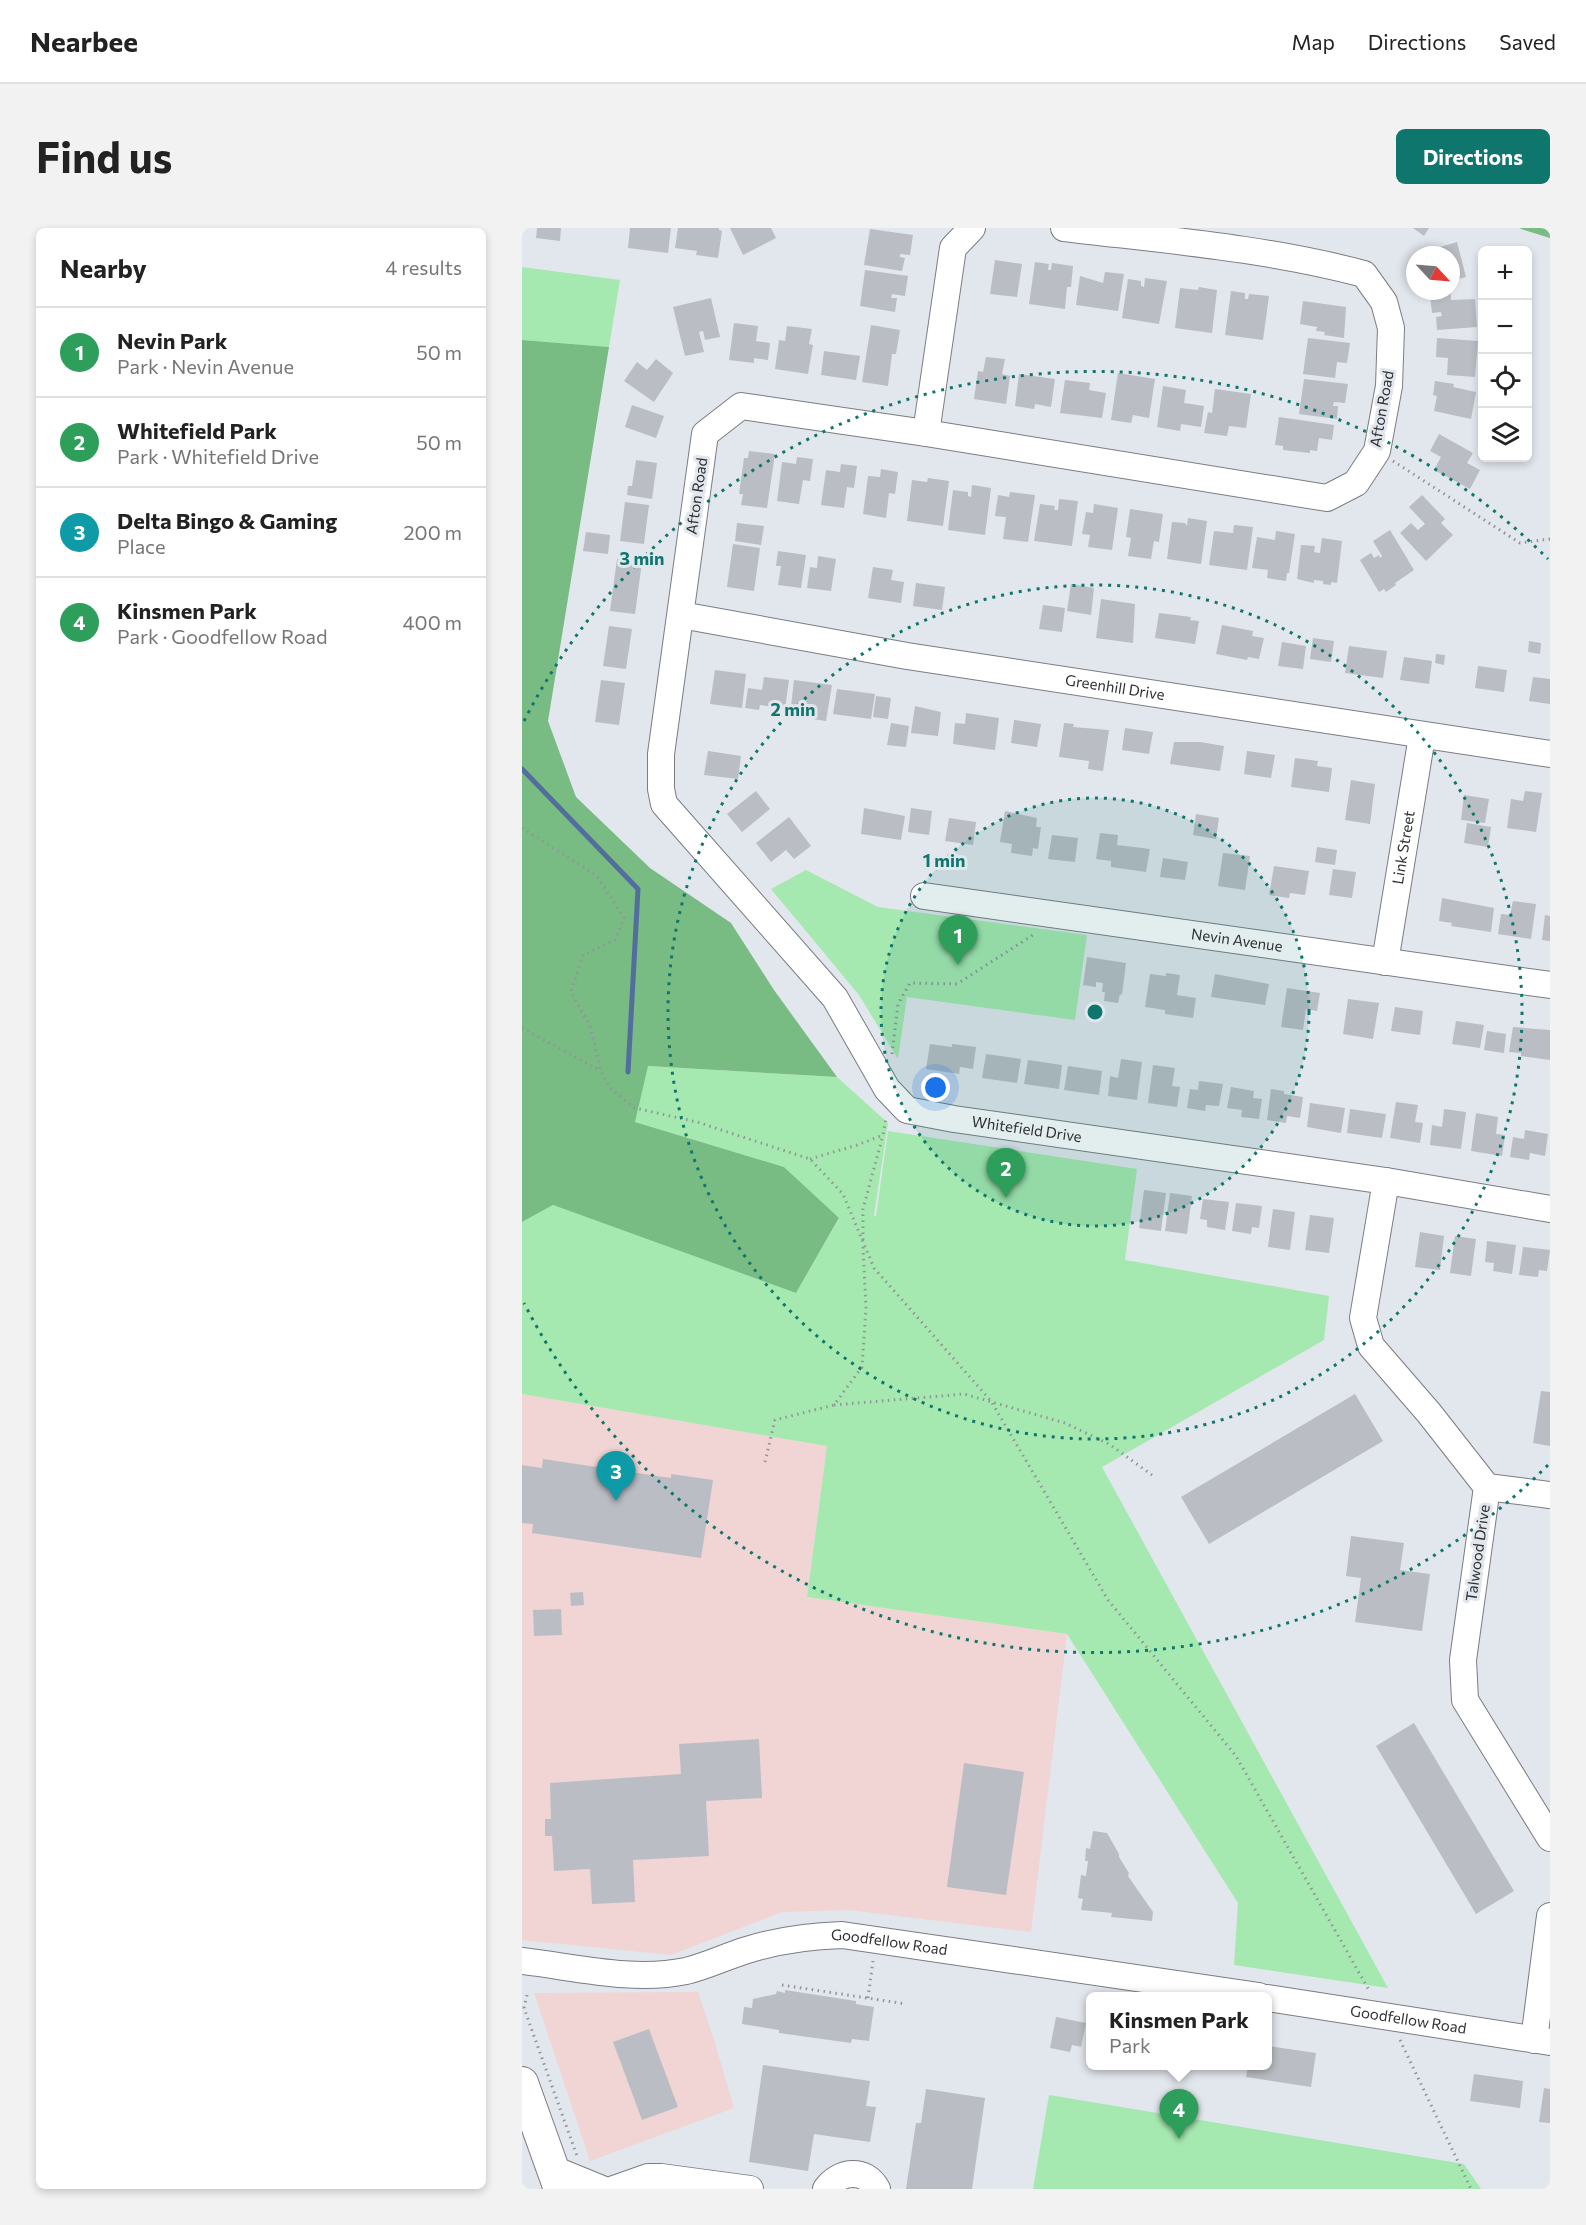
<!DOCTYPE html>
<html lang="en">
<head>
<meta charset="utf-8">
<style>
	:root { --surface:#fff; --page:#f2f2f2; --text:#222; --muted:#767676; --line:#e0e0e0; --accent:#0f766e }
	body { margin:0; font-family:Commissioner,sans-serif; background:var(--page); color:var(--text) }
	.controls { position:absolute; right:18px; top:18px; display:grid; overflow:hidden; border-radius:9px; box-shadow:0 3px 9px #0003 }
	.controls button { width:54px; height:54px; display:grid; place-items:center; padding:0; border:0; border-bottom:2px solid var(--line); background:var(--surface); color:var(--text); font:30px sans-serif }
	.compass { position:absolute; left:884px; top:18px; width:54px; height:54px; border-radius:50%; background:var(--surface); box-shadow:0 3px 9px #0003; rotate:116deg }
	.you { position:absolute; left:414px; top:860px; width:21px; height:21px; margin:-15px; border:4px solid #fff; border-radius:50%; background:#1a73e8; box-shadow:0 0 0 9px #1a73e833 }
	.badge { display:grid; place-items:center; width:39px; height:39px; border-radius:50%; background:var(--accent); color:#fff; font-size:20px; font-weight:700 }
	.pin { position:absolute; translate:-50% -50px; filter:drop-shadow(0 2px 3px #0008) }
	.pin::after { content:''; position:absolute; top:32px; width:21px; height:18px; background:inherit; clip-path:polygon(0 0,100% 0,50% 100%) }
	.popup { position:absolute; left:564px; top:1764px; width:186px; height:78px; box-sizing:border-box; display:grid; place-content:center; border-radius:9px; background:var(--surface); filter:drop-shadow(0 2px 4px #0005); font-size:20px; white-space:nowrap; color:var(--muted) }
	.popup b { font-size:22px; color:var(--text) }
	.popup::after { content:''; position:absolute; left:50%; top:100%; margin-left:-12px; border:12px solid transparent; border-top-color:var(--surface) }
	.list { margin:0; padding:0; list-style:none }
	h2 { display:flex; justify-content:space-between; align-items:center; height:78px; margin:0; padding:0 24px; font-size:26px }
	h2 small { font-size:20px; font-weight:400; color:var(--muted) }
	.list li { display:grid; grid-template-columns:39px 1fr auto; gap:18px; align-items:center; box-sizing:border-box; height:90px; padding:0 24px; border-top:2px solid var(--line) }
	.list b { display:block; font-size:22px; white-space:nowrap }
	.list p { margin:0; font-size:20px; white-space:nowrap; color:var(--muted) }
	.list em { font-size:20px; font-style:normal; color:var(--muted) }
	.icon { flex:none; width:33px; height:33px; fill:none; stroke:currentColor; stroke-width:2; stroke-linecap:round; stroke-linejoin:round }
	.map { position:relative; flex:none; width:1028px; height:1961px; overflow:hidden; border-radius:9px }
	header { display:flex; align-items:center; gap:36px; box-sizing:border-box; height:84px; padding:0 30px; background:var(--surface); border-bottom:2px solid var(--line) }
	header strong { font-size:28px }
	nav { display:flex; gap:33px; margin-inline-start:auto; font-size:21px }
	.intro { display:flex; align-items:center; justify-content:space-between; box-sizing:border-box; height:144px; padding:0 36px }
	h1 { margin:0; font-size:42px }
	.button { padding:15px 27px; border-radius:9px; background:var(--accent); color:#fff; font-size:21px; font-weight:700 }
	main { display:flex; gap:36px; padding:0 36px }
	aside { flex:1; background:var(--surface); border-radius:9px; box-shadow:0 3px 9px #0003 }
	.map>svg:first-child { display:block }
</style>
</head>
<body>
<header>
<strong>Nearbee</strong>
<nav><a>Map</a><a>Directions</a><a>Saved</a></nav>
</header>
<div class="intro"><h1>Find us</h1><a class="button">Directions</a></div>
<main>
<aside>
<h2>Nearby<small>4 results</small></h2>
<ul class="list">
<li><span class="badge" style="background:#2e9e5b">1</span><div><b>Nevin Park</b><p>Park · Nevin Avenue</p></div><em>50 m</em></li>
<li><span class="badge" style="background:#2e9e5b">2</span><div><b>Whitefield Park</b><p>Park · Whitefield Drive</p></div><em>50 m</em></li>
<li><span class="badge" style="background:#0f9aa8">3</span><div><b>Delta Bingo &amp; Gaming</b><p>Place</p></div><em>200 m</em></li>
<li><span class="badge" style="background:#2e9e5b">4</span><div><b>Kinsmen Park</b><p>Park · Goodfellow Road</p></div><em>400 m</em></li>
</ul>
</aside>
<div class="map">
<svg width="1028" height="1961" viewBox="0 0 1028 1961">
	<rect width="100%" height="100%" fill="#e2e6ed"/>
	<path fill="#f0d5d4" d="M0,1166L305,1218L285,1369L545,1406L509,1704L326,1682L260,1684L149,1727L0,1712Z
		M176,1764L193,1815L212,1880L68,1933L12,1765Z"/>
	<path fill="#a6e9b0" d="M0,39L98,52L87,119L0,112Z
		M284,642L356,679L565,707L553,792L385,769L376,831L337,767L249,661Z
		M125,838L315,849L366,895L352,988H354L366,903L615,941L603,1032L807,1068L802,1112L580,1239L866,1760L712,1737L716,1675L545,1406L285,1369L305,1218L0,1166V994L31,977L274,1065L317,991L262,939L113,894Z
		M527,1867L942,1936L959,1961H511Z"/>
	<path fill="#78bc83" d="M998,0H1028V10L999,1Z
		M0,112L87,119L26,493L54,569L128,640L209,695L252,762L315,849L126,838L113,894L262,939L317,990L274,1065L31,977L0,994Z"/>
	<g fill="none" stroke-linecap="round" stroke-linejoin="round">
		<path stroke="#536e9c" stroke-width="5" d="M0,541L116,661L106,844"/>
	</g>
	<path fill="#babec4" d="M15,0H39L38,13L14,10Z
		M108,0H149L146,25L106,20Z
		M156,0H197V2L200,3L196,30L174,27L175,23L153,20Z
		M208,0H249L254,10L221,27Z
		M891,0H907L902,8Z
		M348,1L391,7L388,27L378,26V29L383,30L380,43L342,37Z
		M935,14L944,49L929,53V27H909L908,22Z
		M473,32L500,36L495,69L468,66Z
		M513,34L527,36L526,42H529L530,35L551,38L549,59H545L543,81L507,76Z
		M343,42L386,48L383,68L370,66L369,70H375L373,84L338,78Z
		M583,44L602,46L596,83L554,77L558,48L581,55Z
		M623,50L645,53L637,96L600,90L606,51L619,53V58L622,59Z
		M677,59L695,62L690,105L653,100L658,60L676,62Z
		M709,63L723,65V71H726L727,66L747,68L741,112L703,107Z
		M929,65V72L953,71L955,99L915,102L914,89L920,88L919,84L910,85L908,67Z
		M189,70L198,109L183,112L181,103L177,104L182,124L163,128L151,79Z
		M781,73L824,79L822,110L802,107L803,104L794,103L795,99L778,96Z
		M212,95L236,98L234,113L248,115L246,132L232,130V135L207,132Z
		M349,97L378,102L374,126H370L366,158L340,154Z
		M265,98L290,101L287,116L291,117L286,146L253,141L257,112L263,113Z
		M786,110L828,115L825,135L815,134L813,150L781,146Z
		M915,110L956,113L953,149L925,147L926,130L914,129Z
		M302,123L338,128L334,152L299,147Z
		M464,129L483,131L480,146L488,148L484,176L452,171L456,143L461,144Z
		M134,131L151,145L132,174L102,153L115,134L125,142Z
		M596,145L633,151L627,190L611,187L609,195L589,192Z
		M497,146L533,151L529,179L513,176L512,181L493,178Z
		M782,151L826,156L823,175L812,174L811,178H816L815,191L777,186Z
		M543,152L568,155L567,162L584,165L580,190L538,185Z
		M913,153L932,156L931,159L954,164L949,191L912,183L915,168L911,167Z
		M641,158L664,162L662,175L682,178L679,199L659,196L658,203L635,199Z
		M693,161L729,166L724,200L707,198L705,208L682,205L686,184L690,185Z
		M110,177L142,188L134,210L103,199Z
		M757,189L812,197L810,212L797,210L795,223L788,222V225L761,222V218L753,217Z
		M917,206L951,225L945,235L958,242L948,261L912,242L919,229L908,223Z
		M227,223L253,226L245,280L219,277L221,266H217L222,230H226Z
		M275,229L291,231L288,253L281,252L277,276L255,273L260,234L274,236Z
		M114,232L135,235L130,271L105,267L106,258H110Z
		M319,236L335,238L332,260L325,259L322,280L299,277L304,242L318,244Z
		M359,241L376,244L373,266L367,265L364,290L341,286L346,248L358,249Z
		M406,250L427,253L421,298L385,293L390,252L405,254Z
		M450,257L469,260L463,307L426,302L431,262L446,264V268L449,269Z
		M488,264L513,267L506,314L481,311L484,289L473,288L476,267L487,269Z
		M900,267L923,291L919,295L931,307L904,333L878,305L889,295L896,302L903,296L887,279Z
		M537,271L556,273L550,318L512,313L518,276L533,278L532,282H536Z
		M103,274L127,277L122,316L98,313Z
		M572,276L596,280L590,322L566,319L568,307L560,306L564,284L571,285Z
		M608,281L641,286L637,314L632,313L629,331L606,328L609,310L604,309Z
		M666,290L685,293L679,336L645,331L650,294L663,295L665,298Z
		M215,295L242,298L239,317L213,313Z
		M712,297L731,299L725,342L687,337L692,303L711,305Z
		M868,302L892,342L873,355L874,357L864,364L862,361L857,364L838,332L849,325L852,330L857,327L858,330L860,328L851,313Z
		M754,303L773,306L767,345H765L764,353L745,350L746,342L730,340L735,309L753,312Z
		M64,304L88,307L86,326L61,323Z
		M800,310L820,313L815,355L809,354V357L801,356V353L792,352V355L775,351L779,317L793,318L792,324L798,325Z
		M211,316L238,320L232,363L205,359Z
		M256,323L284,327L279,360L256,357L259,338H254Z
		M296,328L314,331L309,363L285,360L288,339L295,340Z
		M95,331L120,334L113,386L88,383Z
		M351,339L371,342L369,352L382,354L379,375L346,370Z
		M394,355L423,359L420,382L391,378Z
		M549,356L572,360L569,387L545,383Z
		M579,371L613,376L611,415L574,410Z
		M521,377L543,380L540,404L517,401Z
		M637,385L669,389L668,392L677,393L673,416L633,410Z
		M700,397L731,403L730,408L742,410L737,431L726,429L725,432L694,426Z
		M87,398L110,401L104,441L81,438Z
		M791,410L812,413L809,434L788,431Z
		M1007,413L1019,415L1018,426L1006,424Z
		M760,414L784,418L781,441L756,438Z
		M827,418L865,423L861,450L823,445Z
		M914,426L923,427L922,437L913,435Z
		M882,429L910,433L907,456L878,452Z
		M956,438L985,442L982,464L953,460Z
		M193,442L224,446L220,480L188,476Z
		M242,449L267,452L263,481L238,477L237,482L223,480L226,460L240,462Z
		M1011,449L1028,451V476L1007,473Z
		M79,452L103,455L97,497L73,494Z
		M272,452L310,457L304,493L291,491L293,481L269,478Z
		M315,461L353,466L349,491L311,486Z
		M354,468L369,470L366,491L351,489Z
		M393,478L419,484L416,508L389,505Z
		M444,485L477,490L473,522L431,516L433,495L443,496Z
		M492,492L519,496L515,519L489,515Z
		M369,495L387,498L384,519L365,517Z
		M542,495L552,496L551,499L587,502L581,543L566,541L567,533L537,529Z
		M603,500L631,504L627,526L600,522Z
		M652,514H678L702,518L698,543L648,536Z
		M186,523L219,528L216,551L182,547Z
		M725,523L753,527L749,550L722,546Z
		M773,530L796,533L795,538L810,540L807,564L769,559Z
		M829,552L853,556L848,596L823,592Z
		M234,563L248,581L220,604L205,586Z
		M1003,563L1020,565L1014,604L985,600L989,571L1001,573Z
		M942,567L967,571L963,595L939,592Z
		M342,580L383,588L379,612L339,606Z
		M389,580L410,583L407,607L386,604Z
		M483,583L515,590L514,599H519L516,621L511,620L510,628L489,625L490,616L478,614Z
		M674,586L697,590L694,611L671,607Z
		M267,589L289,618L272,631L264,622L249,634L234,615Z
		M427,590L454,594L451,617L423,613Z
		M945,595L969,599L966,619L942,615Z
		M578,605L596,607L595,617L628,621L624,644L589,639V633L574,631Z
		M530,607L556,610L553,634L526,631Z
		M795,619L815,622L813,637L793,634Z
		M701,625L728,628L723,662L696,658Z
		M641,630L666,634L663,652L638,649Z
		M752,638L787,643L783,667L768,665L767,670L747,667Z
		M811,641L834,644L830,670L807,667Z
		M920,670L972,680L969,704L929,698L930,695L917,693Z
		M991,673L1014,676L1009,711L976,706L979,686L988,687Z
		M1023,687L1028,688V713L1020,712Z
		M565,729L604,735L600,767L598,766L596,775L582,773L583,764H580L581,755L574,754V759L561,757Z
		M644,745L658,747L655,767L674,770L671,790L643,786V782L623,779L628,746L644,748Z
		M693,746L747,756L743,777L689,769Z
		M765,760L798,765L795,783L784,781L781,802L759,799Z
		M826,771L857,775L851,811L821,806Z
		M873,779L901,783L898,807L869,803Z
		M934,793L962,797L958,820L930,816Z
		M991,799L1028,802V832L999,828V825L987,824Z
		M965,803L984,806L982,825L962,822Z
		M408,816L430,819V816L454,819L451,841L438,839L437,846L404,841Z
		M464,826L499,831L495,855L460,850Z
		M599,831L620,834L615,872L586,868L588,848L596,850Z
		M506,832L540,837L537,861L502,856Z
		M631,837L653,840L650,858L658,859L655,879L626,875Z
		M546,838L580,843L577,867L542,862Z
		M677,853L701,856L697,878L684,877L683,883L665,880L668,861L676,862Z
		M709,859L732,863L731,870L740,871L737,891L719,889L720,882L705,880Z
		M749,861L762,863V866L781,869L778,890L765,888L764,895L745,892Z
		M874,874L896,877L893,894L901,895L898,915L868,910Z
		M788,875L823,880L819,905L785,899Z
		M828,881L864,886L860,910L825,905Z
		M922,881L944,884L939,921L908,917L910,897L920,899Z
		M954,885L976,889L974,906L983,907L980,928L949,923Z
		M1003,902L1026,906L1023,928L1008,925L1007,932L988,929L991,909L1002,911Z
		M622,962L644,965L639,1003L617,1000Z
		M648,965L670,968L665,1006L643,1003Z
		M681,971L707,974L703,1002L685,999V992L678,991Z
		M714,975L740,978L737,1000L730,999L729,1006L710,1003Z
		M751,981L773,984L768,1022L746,1019Z
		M788,987L812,990L807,1025L783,1022Z
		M898,1004L922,1008L918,1042L893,1039Z
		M933,1008L954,1011L949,1048L928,1045Z
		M965,1013L994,1017L990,1046L971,1043L972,1035L963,1034Z
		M1001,1019L1028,1022L1025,1043L1017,1042L1016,1049L997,1047Z
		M1019,1163L1028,1164V1218L1011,1215Z
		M833,1166L861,1213L687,1316L659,1269Z
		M21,1231L149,1250V1246L191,1252L179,1330L10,1305L11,1296L0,1295V1237L20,1240Z
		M829,1308L882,1315L878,1342L908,1346L900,1403L833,1394L839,1350L824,1348Z
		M61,1364L62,1377L49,1378L48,1365Z
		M39,1381L40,1407L12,1408L11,1382Z
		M892,1495L992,1663L954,1686L854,1518Z
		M237,1511L240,1570L184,1573L187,1628L111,1632L113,1674L70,1676L68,1641L32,1643L30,1608H23V1591H29L28,1555L159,1546L157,1516Z
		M442,1535L502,1544L484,1667L425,1659Z
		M571,1603L585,1605L597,1626V1629L607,1645L606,1648L631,1684L630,1693L589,1689L590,1685L559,1682L561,1671L556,1670L559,1647L564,1648L566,1633H563L564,1620L568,1621Z
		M263,1762L334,1773V1776L352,1779L347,1813L330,1811L329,1815L257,1805V1802L220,1796L222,1779L230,1780L231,1771L254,1766L255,1763L263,1765Z
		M534,1789L564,1795L559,1819L550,1817L548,1824L528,1820Z
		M127,1801L156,1879L120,1892L91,1814Z
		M746,1818L794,1825L789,1859L724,1849L726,1838H746Z
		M241,1837L348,1853L344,1878L354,1879L348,1914L292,1906L286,1943L227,1934Z
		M952,1846L1001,1853L998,1880L948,1873Z
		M1022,1860L1028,1861V1895L1017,1894Z
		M404,1861L463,1870L450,1961H384L394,1895H399Z"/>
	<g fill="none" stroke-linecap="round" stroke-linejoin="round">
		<defs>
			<g id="minor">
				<path id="s1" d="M542,0C642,12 744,20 842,46L862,74L869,100L867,158L855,223L834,255L805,270L404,205L219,178L183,206L139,526V561L142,576L313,770L365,861L385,882L432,891L864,953L1028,981"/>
				<path d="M404,205L431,20L450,0"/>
				<path id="s2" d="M159,387L385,428L1028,526"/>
				<path id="s3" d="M402,668L1028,757"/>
				<path id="s4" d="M863,734L900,508"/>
				<path d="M864,953L841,1090L849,1118L907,1185L965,1259L941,1432L943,1472L1028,1610"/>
				<path d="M965,1259L1028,1267"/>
				<path id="s5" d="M0,1733C53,1739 111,1754 164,1743C185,1738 205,1728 225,1722C257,1712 287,1708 320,1707L737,1768"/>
				<path id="s6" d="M746,1770L1028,1814"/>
				<path d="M1012,1812L1028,1688"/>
				<path d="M31,1941L80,1961"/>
				<path d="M92,1961L126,1949H139L228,1961"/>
				<path d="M304,1961C317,1943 343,1939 355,1961"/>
			</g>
			<path id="major" d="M0,1855L38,1961"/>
		</defs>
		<use href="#minor" stroke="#7a7d83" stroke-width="28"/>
		<use href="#major" stroke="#7a7d83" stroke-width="34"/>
		<path stroke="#919499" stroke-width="3" stroke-dasharray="1.5 4.5" stroke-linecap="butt" d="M871,233L998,315L1028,311
			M0,600L75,648L102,690L93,712L61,727L49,764L68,798L79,843L88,860L113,880L175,894L288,931L321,966L352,1040L469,1173L586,1372L714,1528L848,1764
			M0,800L79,843
			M370,826L376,776L388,755L435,756L514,705
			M288,931L335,917L361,907L364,890
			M341,1012V981L361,907
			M312,1177L442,1166L543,1195L587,1216L630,1247
			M243,1234L253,1192L312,1177L340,1139L344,1080L341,1019
			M260,1757L384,1776
			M5,1767L2,1780L55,1928
			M346,1770L351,1733
			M878,1812L949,1961"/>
		<use href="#minor" stroke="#fff" stroke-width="26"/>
		<use href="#major" stroke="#fff" stroke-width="32"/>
	</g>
	<circle cx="573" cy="784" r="214" fill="#0f766e" fill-opacity=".12"/>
	<g fill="none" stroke="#0f766e" stroke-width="3" stroke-dasharray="3 6">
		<circle cx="573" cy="784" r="214"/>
		<circle cx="573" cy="784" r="427"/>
		<path d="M1026 1237A641 641 0 0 1 2 1075M2 493A641 641 0 0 1 1026 331"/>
	</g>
	<g text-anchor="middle" stroke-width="6" stroke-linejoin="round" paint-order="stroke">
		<g font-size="15" fill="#2f3033" stroke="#e2e6ed">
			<text transform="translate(860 181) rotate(-80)" y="5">Afton Road</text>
			<text transform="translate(175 268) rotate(-82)" y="5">Afton Road</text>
			<text dy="5" stroke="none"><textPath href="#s2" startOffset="440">Greenhill Drive</textPath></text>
			<text dy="5" stroke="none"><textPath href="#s4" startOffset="116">Link Street</textPath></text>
			<text dy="5" stroke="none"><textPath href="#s3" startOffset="316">Nevin Avenue</textPath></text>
			<text dy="5" stroke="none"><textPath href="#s1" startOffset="2086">Whitefield Drive</textPath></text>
			<text transform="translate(956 1325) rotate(-82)" y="5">Talwood Drive</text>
			<text dy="5" stroke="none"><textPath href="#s5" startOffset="374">Goodfellow Road</textPath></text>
			<text dy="5" stroke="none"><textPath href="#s6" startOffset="142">Goodfellow Road</textPath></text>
		</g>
	</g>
	<circle cx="573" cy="784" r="9" fill="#0f766e" stroke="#e2e6ed" stroke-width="3"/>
	<g font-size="18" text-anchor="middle" font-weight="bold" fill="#0f766e" stroke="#e2e6ed" stroke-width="6" stroke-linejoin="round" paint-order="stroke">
		<text x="120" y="337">3 min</text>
		<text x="271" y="488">2 min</text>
		<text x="422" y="639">1 min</text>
	</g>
</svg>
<div class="controls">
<button>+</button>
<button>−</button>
<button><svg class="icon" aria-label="locate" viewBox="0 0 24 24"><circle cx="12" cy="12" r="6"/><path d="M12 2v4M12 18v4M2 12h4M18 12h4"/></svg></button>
<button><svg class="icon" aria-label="layers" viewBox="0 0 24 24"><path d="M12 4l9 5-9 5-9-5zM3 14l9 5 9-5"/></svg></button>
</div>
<svg class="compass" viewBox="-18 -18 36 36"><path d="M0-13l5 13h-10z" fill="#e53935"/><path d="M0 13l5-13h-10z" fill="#767676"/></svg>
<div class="you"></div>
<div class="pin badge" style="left:436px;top:737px;background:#2e9e5b">1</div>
<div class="pin badge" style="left:484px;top:970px;background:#2e9e5b">2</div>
<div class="pin badge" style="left:94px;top:1273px;background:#0f9aa8">3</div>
<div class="pin badge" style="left:657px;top:1911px;background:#2e9e5b">4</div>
<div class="popup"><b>Kinsmen Park</b>Park</div>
</div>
</main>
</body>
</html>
